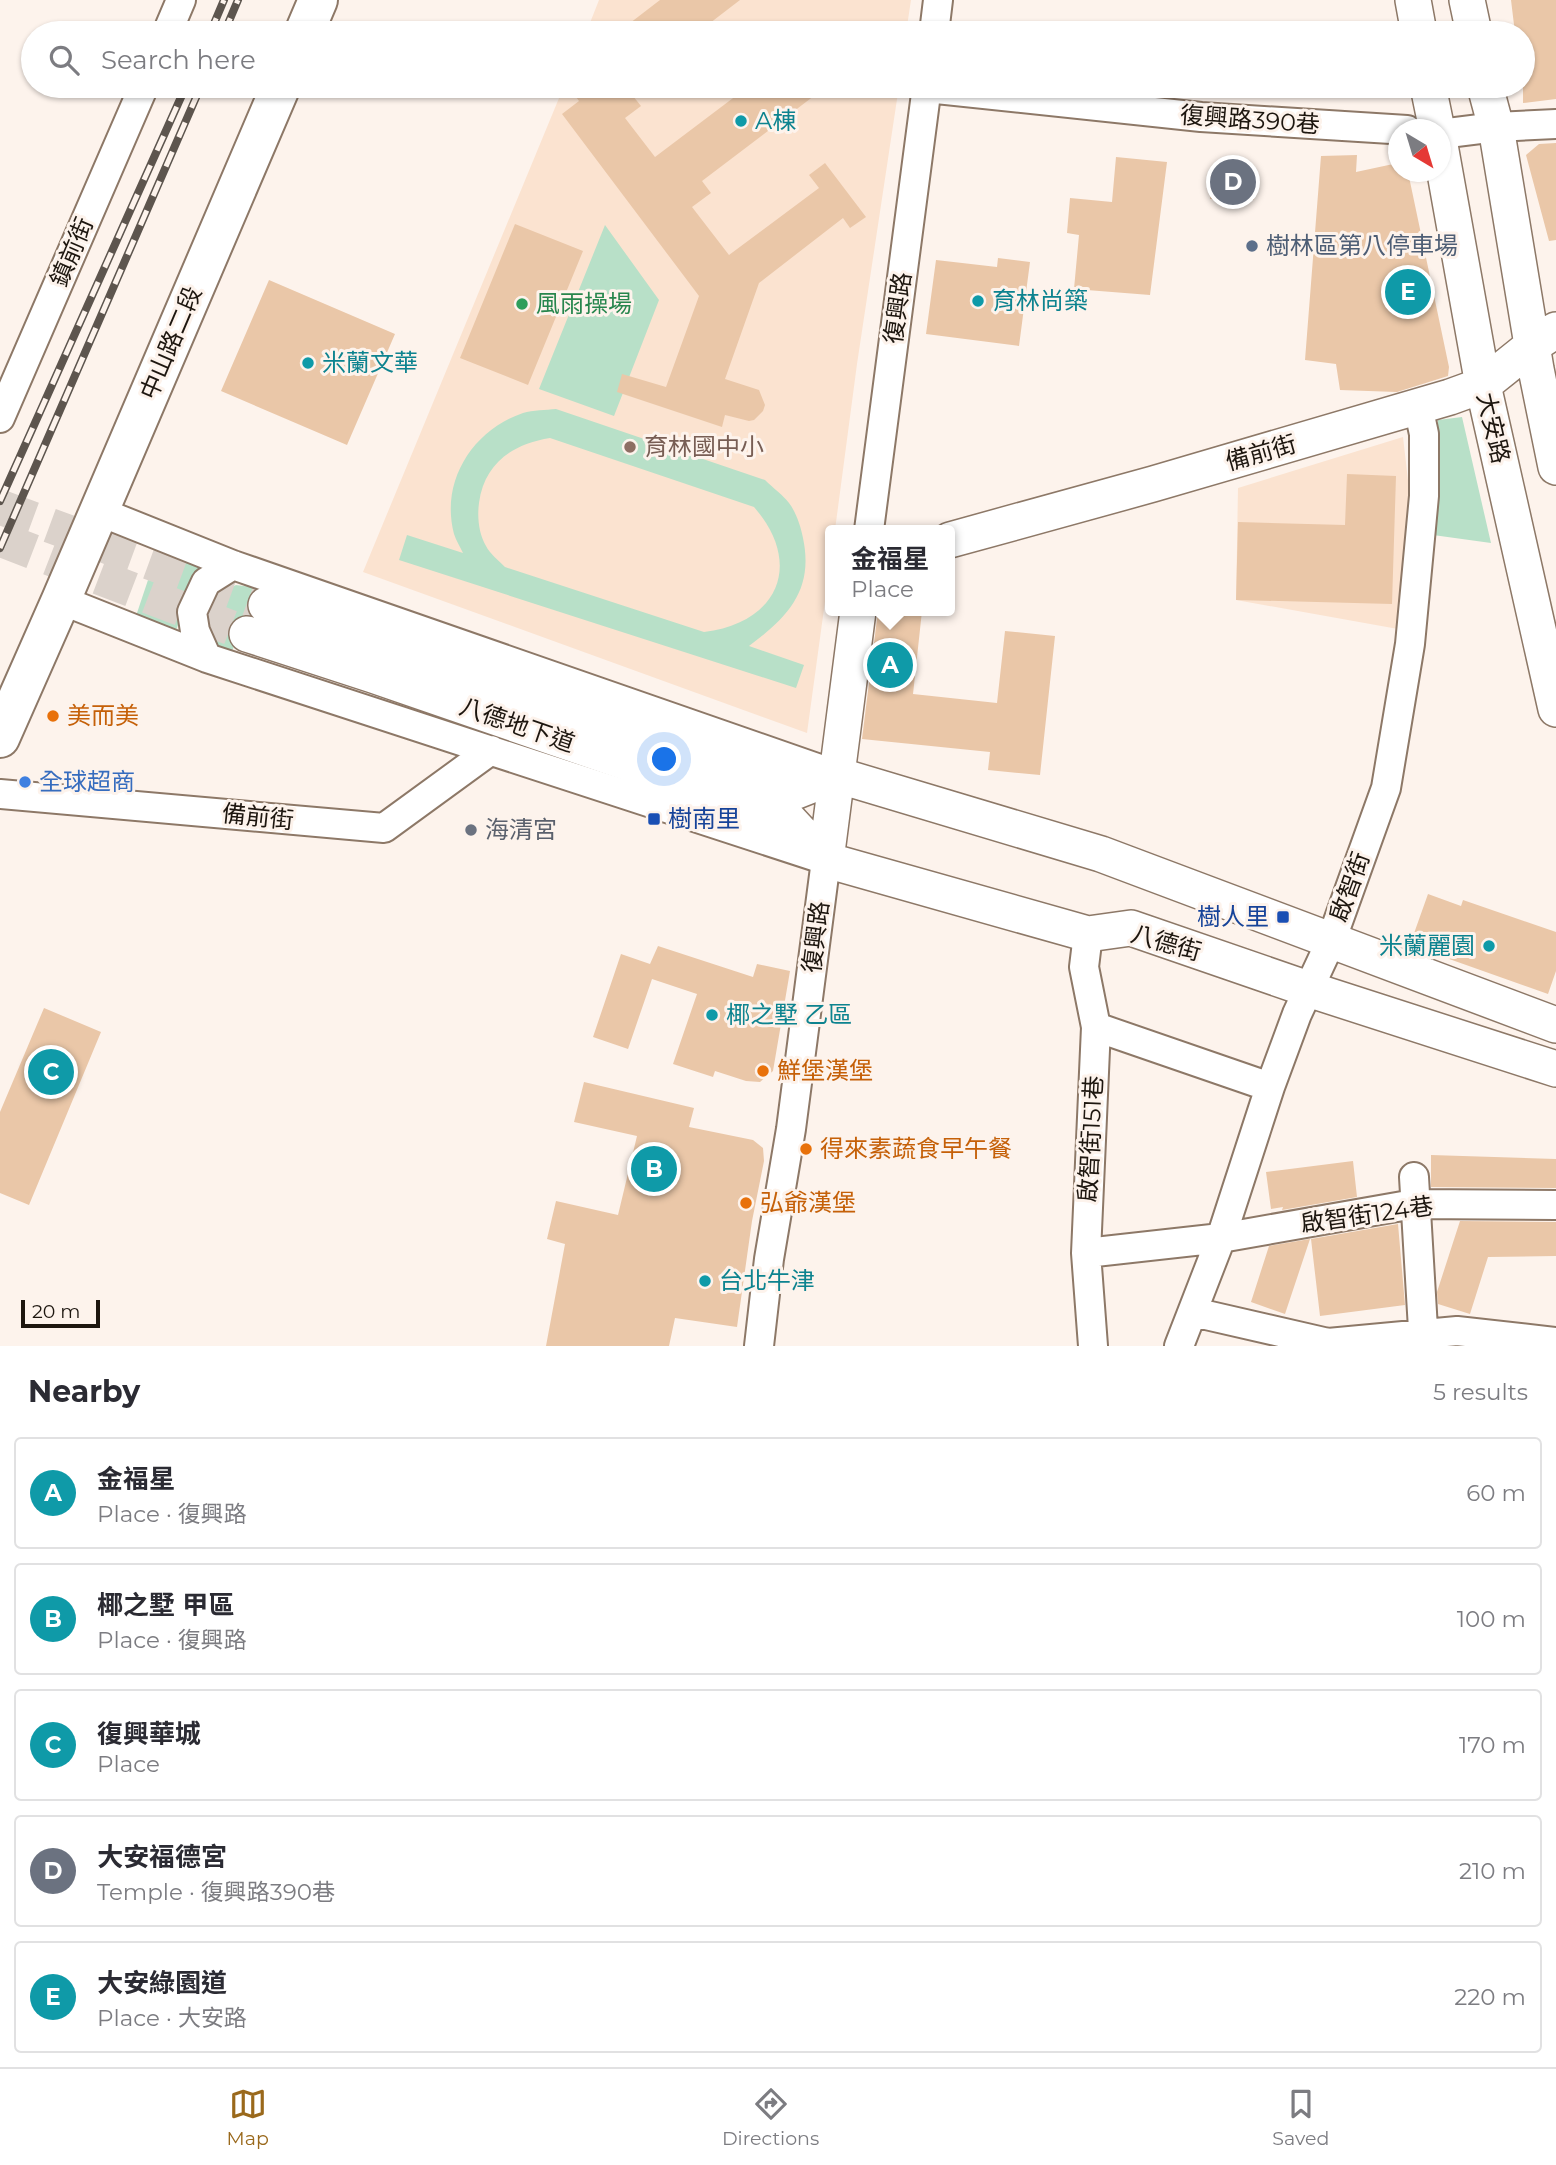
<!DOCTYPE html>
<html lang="en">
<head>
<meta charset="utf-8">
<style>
	:root { --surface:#fff; --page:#f2f2f3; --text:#2b2b33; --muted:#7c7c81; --line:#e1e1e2; --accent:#9a691c }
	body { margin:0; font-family:Montserrat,"Noto Sans TC",sans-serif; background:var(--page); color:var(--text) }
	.compass { position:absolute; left:1388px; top:119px; width:63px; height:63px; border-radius:50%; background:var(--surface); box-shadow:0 2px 5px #0004; rotate:142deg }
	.scale { position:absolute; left:21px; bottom:18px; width:79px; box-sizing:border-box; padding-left:7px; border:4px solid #1d160f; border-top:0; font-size:19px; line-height:24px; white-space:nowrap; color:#1d160f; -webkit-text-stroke:5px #fdf3ec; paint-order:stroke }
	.you { position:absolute; left:665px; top:760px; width:24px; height:24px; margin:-18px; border:5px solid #fff; border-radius:50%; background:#1a73e8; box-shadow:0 0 0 10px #1a73e833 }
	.badge { display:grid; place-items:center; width:46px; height:46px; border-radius:50%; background:var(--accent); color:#fff; font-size:23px; font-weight:700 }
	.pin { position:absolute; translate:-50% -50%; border:4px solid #fff; box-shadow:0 2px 7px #0006 }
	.popup { position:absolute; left:825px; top:525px; width:130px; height:91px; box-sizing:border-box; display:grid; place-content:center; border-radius:7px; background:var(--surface); filter:drop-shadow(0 2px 5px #0005); font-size:23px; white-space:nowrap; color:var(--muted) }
	.popup b { font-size:26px; color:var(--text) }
	.popup::after { content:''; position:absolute; left:50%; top:100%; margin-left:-14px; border:14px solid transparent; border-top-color:var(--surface) }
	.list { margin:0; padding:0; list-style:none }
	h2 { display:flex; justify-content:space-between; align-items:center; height:91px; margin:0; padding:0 28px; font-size:30px }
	h2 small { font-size:23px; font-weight:400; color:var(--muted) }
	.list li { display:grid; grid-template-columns:46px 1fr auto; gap:21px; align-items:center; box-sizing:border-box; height:112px; margin:0 14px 14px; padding:0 14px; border:2px solid var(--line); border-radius:7px }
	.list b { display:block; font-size:26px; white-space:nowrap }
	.list p { margin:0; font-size:23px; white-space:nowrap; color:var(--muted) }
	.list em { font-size:23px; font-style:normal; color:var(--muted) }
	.icon { flex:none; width:38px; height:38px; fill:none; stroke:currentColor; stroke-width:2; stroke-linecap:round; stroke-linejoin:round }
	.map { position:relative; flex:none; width:1556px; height:1346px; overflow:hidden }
	.search { position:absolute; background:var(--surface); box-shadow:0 2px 5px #0004; left:21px; right:21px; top:21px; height:77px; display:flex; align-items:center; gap:18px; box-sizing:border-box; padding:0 24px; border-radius:38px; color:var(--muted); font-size:26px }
	.sheet { height:721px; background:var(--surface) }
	nav { display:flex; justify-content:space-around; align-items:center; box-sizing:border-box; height:98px; border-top:2px solid var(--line); background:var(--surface); font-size:19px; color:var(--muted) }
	nav a { display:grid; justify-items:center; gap:4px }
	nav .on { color:var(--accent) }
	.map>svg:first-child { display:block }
</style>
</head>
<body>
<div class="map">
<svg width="1556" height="1346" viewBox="0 0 1556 1346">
	<rect width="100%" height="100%" fill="#fdf3ec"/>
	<path fill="#fbe3d0" d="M599,0H911L906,33H586Z
		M564,86H899L857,364L835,530H830V565L807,733L363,572Z
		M1403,437L1409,489L1404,590L1398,629L1236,600L1238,488Z"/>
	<path fill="#b8e0c8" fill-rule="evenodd" d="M605,225L659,300L614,416L539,389Z
		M556,409L765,480C773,488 783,495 789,503C796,512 801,527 803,538C814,590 788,617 749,646L804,665L796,688L399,560L407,535L463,553C460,547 456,540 454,534C440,481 473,430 523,413C533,410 546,410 556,409ZM550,438L754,507C804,564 778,623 704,632L505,567C499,561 490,554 486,546C479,534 477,518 479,503C484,464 512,444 550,438Z
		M1462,417L1491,543L1433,535L1438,420Z
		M159,552L201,568L174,635L134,622L148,580L169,586L173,578L153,570Z
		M236,585L260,588L228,660L214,652L201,622C210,600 215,596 236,585Z"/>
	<path fill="#eac7a8" d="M660,0H740L697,33H617Z
		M1511,0H1556V99L1523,103V33H1515Z
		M568,86H625L641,106L625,118L655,157L749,86H827L702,181L711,193L692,207L729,255L819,188L809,175L825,163L866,217L850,228L843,218L759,283L725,379L759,390L765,405L763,411L754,420L749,421L725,415L722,427L617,392L622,374L666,387L699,296L562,114L579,101Z
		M1556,143V240L1549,241L1526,155L1539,144Z
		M1357,155L1356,172L1398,163V172H1408L1449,367L1448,376L1397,392L1340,390L1336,364L1305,360L1321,156Z
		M1116,157L1167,162L1150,295L1074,289L1079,235L1067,233L1070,198L1112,202Z
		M1212,165L1255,166L1254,200L1210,199Z
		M515,224L583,251L528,385L460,358Z
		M998,258L1030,262L1019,346L926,334L936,260L997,267Z
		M269,280L395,334L347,445L221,391Z
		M1347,474L1396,476L1392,604L1236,600L1238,522L1345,525Z
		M878,611H922L913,694L997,703L1005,631L1055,636L1040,775L988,770L990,752L862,739Z
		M1428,894L1461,906L1463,900L1556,932V971L1548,994L1421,949L1424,943L1412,939Z
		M658,946L753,977L757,964L790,971L773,1071L760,1082L746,1081L715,1071L713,1077L673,1064L697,994L652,979L628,1049L593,1037L621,954L650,964Z
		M44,1008L101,1032L29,1205L0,1193V1112Z
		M584,1082L694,1108L689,1127L753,1140L763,1148L764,1161L752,1221L737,1327L675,1318L669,1346H546L565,1244L547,1239L556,1201L618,1215L637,1136L574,1122Z
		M1431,1155L1556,1159V1188L1431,1187Z
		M1353,1161L1357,1197L1282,1210L1283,1207L1271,1209L1266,1172Z
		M1460,1221L1556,1222V1256L1488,1257L1470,1314L1438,1304L1437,1292Z
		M1398,1224L1405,1305L1320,1316L1311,1239Z
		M1310,1239L1285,1314L1251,1302L1269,1246Z"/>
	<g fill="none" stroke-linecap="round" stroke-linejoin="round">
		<path stroke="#dbd2cb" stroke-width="35" stroke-dasharray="35 18" stroke-linecap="butt" d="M0,507L266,605
			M0,539L247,634"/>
		<defs>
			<path id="minor" d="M167,33L181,0
				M934,33L938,0
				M927,88L1201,117L1407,130
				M1440,134L1496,127L1556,124
				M0,418L144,86
				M98,511L233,565L837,775
				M869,530L927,86
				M61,600L207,658L826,860L791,1129L769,1259L759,1346
				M207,658L195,631L192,612L206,582L233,565
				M0,794L384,828L491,750
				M1088,934L1084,967L1096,1027L1086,1253L1093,1346
				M1096,1027L1270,1087
				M1414,1177L1424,1346
				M1086,1253L1221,1238L1414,1204L1556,1205
				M1193,1312L1328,1343L1457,1331L1556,1342
				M1179,1346L1221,1238L1270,1087L1297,1014L1331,941L1386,788L1410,644L1424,496V434L1418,406"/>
			<path id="tertiary" d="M1413,0L1419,33
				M1467,0L1474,33
				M1428,86L1437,130
				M1485,86L1496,127L1536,369L1556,467
				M1440,145L1483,385L1556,709
				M950,540L1153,484L1450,397L1483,385L1533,345L1556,330
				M266,605L794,792L837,775L1101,854L1556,1025
				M247,634L373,675L787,818L826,860L1088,934L1131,928L1308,989L1556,1069
				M826,860L858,611"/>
			<path id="secondary" d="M304,33L318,0
				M0,738L61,600L281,86"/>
		</defs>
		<use href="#minor" stroke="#8d7867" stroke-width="32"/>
		<use href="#tertiary" stroke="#8d7867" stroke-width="38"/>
		<use href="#secondary" stroke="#8d7867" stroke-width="42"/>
		<use href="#minor" stroke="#fff" stroke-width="28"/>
		<use href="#tertiary" stroke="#fff" stroke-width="35"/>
		<use href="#secondary" stroke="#fff" stroke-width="38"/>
		<defs>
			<path id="rail" d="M210,33L224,0
				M224,33L238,0
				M0,501L186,86
				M0,548L201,86"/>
		</defs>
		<use href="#rail" stroke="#5d554e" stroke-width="8"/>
		<use href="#rail" stroke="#fdf3ec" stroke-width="5" stroke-dasharray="16" stroke-linecap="butt"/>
	</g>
	<g fill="#0f9aa8" stroke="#fdf3ec" stroke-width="2.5">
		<circle cx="741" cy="121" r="7"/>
		<circle cx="978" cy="301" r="7"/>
		<circle cx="308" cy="363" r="7"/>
		<circle cx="1489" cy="946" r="7"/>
		<circle cx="712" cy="1015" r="7"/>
		<circle cx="705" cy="1281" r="7"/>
	</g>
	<circle fill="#5c6f8a" stroke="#fdf3ec" stroke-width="2.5" cx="1252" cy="246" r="7"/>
	<circle fill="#2e9e5b" stroke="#fdf3ec" stroke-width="2.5" cx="522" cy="304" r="7"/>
	<circle fill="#8d6e63" stroke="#fdf3ec" stroke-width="2.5" cx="630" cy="447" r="7"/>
	<g fill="#e8710a" stroke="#fdf3ec" stroke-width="2.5">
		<circle cx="53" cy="716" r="7"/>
		<circle cx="763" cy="1071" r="7"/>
		<circle cx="806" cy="1149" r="7"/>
		<circle cx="746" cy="1203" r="7"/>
	</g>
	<circle fill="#3f7fe0" stroke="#fdf3ec" stroke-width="2.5" cx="25" cy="782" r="7"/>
	<g fill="#1a4fb4" stroke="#fdf3ec" stroke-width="2.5">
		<rect x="647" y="812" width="14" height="14" rx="3.5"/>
		<rect x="1276" y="910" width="14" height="14" rx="3.5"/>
	</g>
	<circle fill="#6b7280" stroke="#fdf3ec" stroke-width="2.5" cx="471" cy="830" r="7"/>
	<g text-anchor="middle" stroke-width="6" stroke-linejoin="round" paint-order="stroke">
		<g font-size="24" fill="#1d160f" stroke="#fdf3ec">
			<text transform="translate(1250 120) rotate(4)" y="8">復興路390巷</text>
			<text transform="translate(72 252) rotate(-67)" y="8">鎮前街</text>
			<text transform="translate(898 308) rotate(-82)" y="8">復興路</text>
			<text transform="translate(171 343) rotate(-67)" y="8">中山路二段</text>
			<text transform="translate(1493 428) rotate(77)" y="8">大安路</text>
			<text transform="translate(1261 453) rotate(-16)" y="8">備前街</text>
			<text transform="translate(517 725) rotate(19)" y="8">八德地下道</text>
			<text transform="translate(258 817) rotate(6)" y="8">備前街</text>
			<text transform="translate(1350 887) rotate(-70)" y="8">啟智街</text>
			<text transform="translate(816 937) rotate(-83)" y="8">復興路</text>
			<text transform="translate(1166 943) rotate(16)" y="8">八德街</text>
			<text transform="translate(1091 1139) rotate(-87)" y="8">啟智街151巷</text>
			<text transform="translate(1367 1215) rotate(-8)" y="8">啟智街124巷</text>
		</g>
		<g font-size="24" fill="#0d838f" stroke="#fdf3ec" text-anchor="start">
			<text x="755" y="129">A棟</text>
			<text x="992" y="309">育林尚築</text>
			<text x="322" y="371">米蘭文華</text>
			<text x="1475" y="954" text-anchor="end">米蘭麗園</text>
			<text x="726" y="1023">椰之墅 乙區</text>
			<text x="719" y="1289">台北牛津</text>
		</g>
		<g font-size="24" fill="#4e5e75" stroke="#fdf3ec" text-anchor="start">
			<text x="1266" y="254">樹林區第八停車場</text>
		</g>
		<g font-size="24" fill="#27864d" stroke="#fdf3ec" text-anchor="start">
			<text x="536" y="312">風雨操場</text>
		</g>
		<g font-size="24" fill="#785e54" stroke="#fdf3ec" text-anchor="start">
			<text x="644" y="455">育林國中小</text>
		</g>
		<g font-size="24" fill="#c56008" stroke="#fdf3ec" text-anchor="start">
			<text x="67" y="724">美而美</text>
			<text x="777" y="1079">鮮堡漢堡</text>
			<text x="820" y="1157">得來素蔬食早午餐</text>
			<text x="760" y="1211">弘爺漢堡</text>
		</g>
		<g font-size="24" fill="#366cbe" stroke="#fdf3ec" text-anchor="start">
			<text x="39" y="790">全球超商</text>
		</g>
		<g font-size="24" fill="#164399" stroke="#fdf3ec" text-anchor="start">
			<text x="668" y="827">樹南里</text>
			<text x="1269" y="925" text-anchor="end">樹人里</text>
		</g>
		<g font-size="24" fill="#5b616d" stroke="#fdf3ec" text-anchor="start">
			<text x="485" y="838">海清宮</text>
		</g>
	</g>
</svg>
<svg class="compass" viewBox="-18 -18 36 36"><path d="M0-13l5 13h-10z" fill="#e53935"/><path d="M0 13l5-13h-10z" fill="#7c7c81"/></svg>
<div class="scale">20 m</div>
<div class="you"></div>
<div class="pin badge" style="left:890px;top:665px;background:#0f9aa8">A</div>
<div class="popup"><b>金福星</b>Place</div>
<div class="pin badge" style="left:654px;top:1169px;background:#0f9aa8">B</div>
<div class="pin badge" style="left:51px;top:1072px;background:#0f9aa8">C</div>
<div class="pin badge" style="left:1233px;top:182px;background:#6b7280">D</div>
<div class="pin badge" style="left:1408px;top:292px;background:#0f9aa8">E</div>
<div class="search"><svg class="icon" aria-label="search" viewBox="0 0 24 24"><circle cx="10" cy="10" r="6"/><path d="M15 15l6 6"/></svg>Search here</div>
</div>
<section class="sheet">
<h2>Nearby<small>5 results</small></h2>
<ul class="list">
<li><span class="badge" style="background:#0f9aa8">A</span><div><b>金福星</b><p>Place · 復興路</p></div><em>60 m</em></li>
<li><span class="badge" style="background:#0f9aa8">B</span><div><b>椰之墅 甲區</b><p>Place · 復興路</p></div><em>100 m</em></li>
<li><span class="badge" style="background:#0f9aa8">C</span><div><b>復興華城</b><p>Place</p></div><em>170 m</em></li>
<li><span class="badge" style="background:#6b7280">D</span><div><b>大安福德宮</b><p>Temple · 復興路390巷</p></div><em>210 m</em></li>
<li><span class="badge" style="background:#0f9aa8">E</span><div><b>大安綠園道</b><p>Place · 大安路</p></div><em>220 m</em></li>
</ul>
</section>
<nav>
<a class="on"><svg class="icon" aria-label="map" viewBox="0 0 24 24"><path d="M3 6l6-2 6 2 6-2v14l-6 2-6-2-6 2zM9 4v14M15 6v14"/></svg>Map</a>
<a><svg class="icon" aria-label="directions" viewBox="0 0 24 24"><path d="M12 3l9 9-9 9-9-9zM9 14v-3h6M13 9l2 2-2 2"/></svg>Directions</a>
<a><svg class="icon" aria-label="saved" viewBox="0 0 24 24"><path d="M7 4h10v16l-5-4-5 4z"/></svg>Saved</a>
</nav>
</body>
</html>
